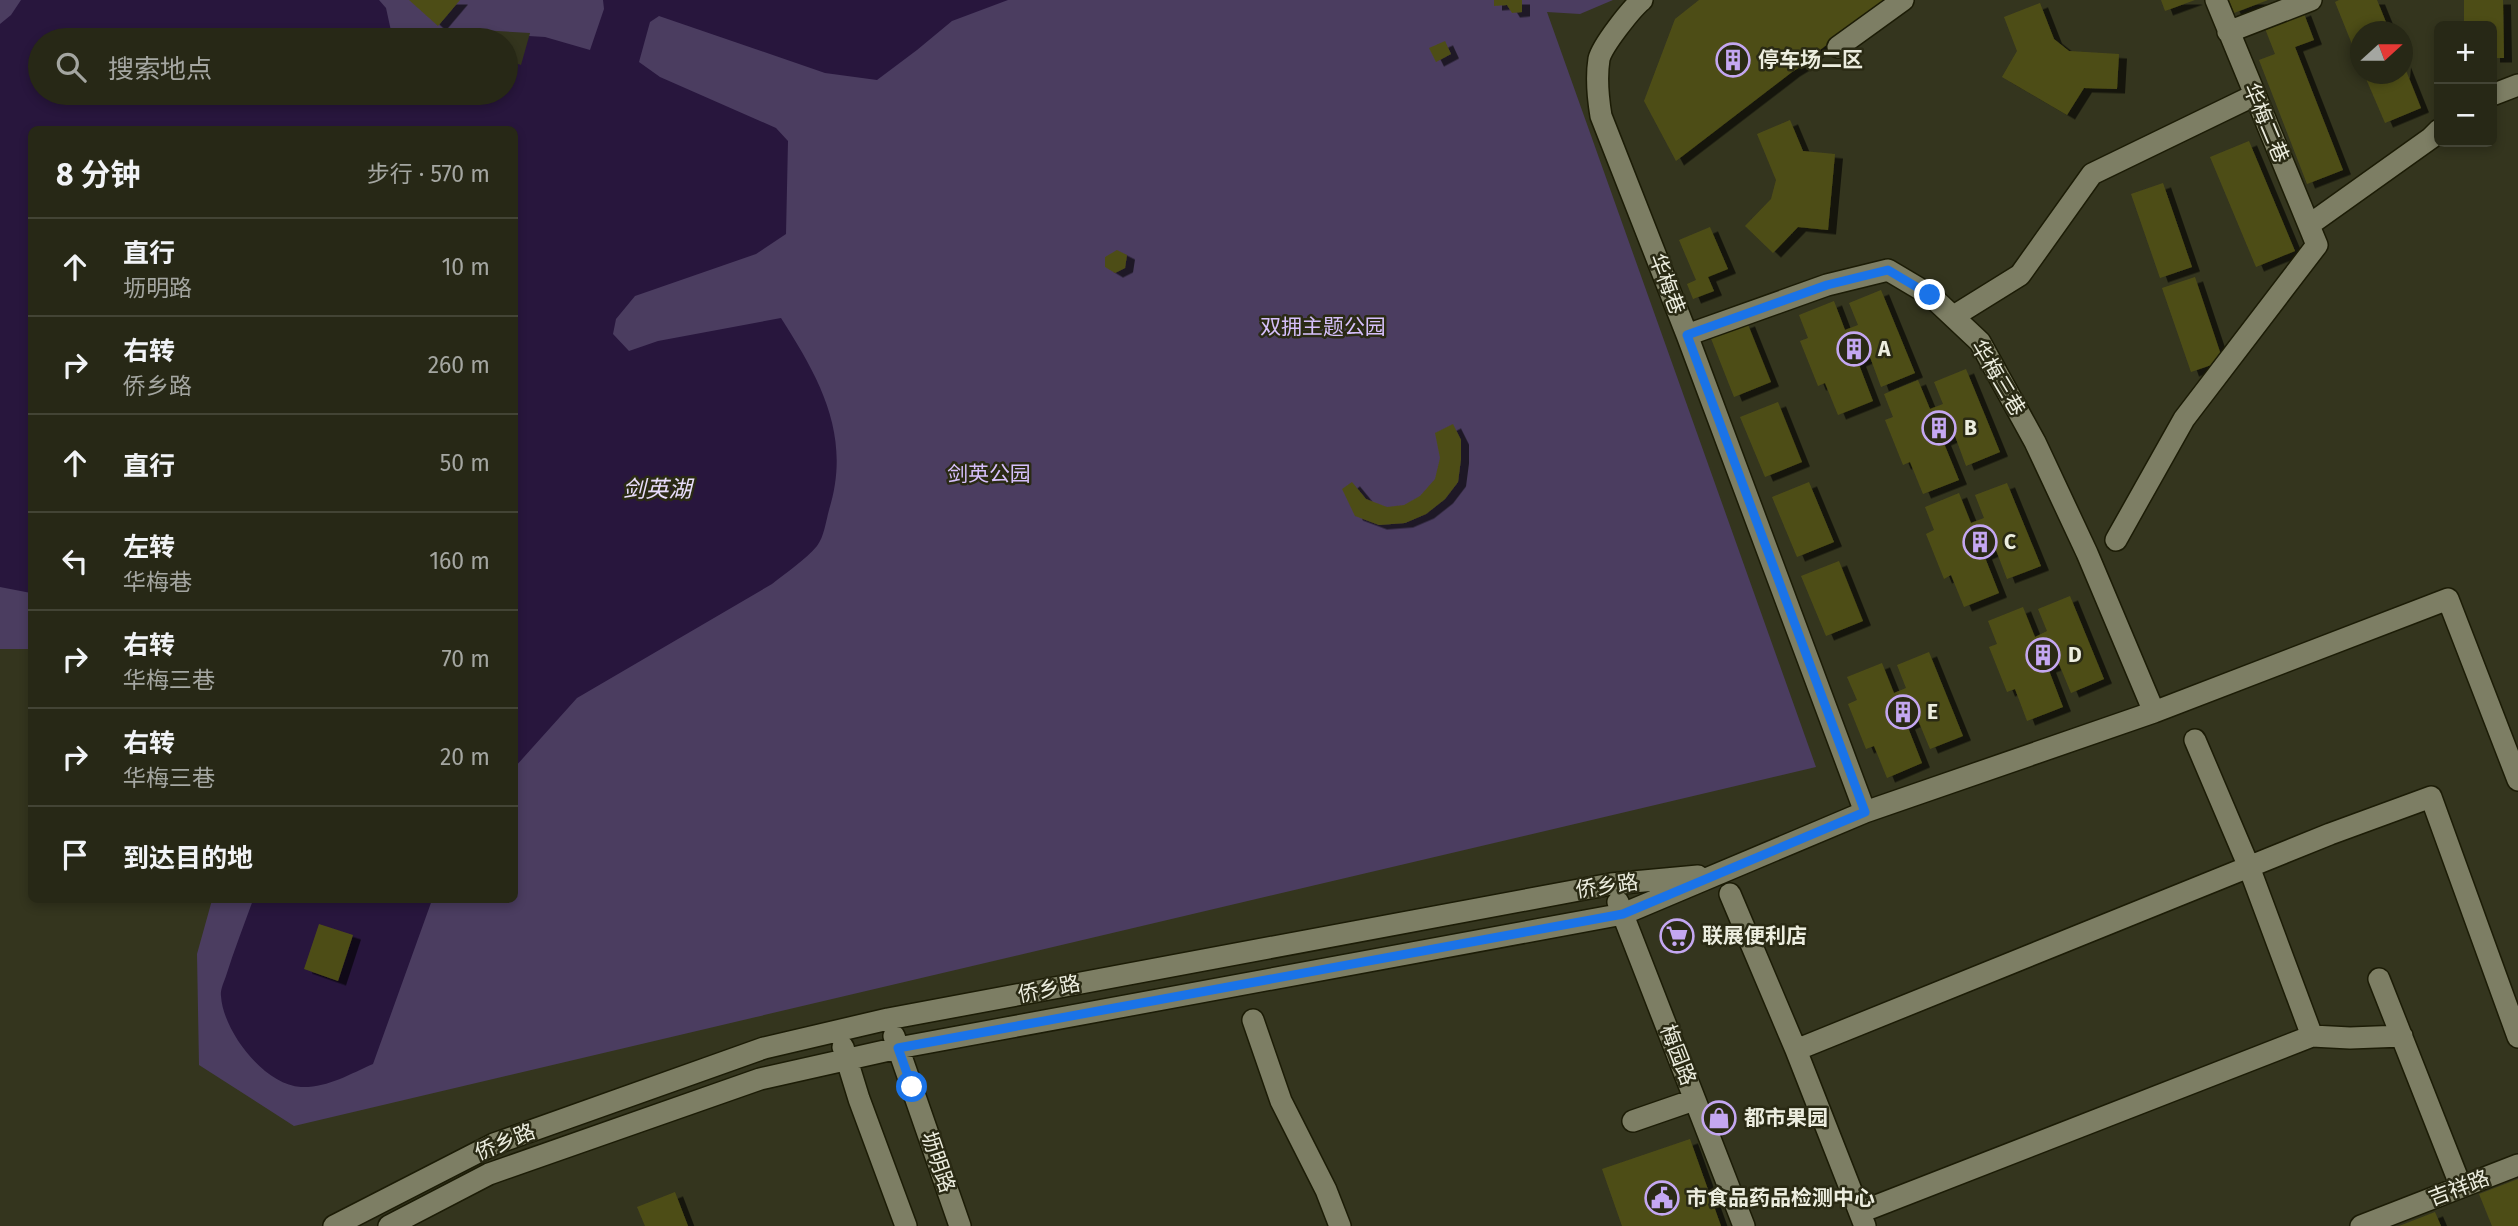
<!DOCTYPE html>
<html lang="zh">
<head>
<meta charset="utf-8">
<style>
	:root { --surface:#272816; --page:#333423; --text:#f1f3f6; --muted:#a4a6a1; --line:#434435 }
	body { margin:0; font-family:"Fira Sans","Noto Sans SC",sans-serif; background:var(--page); color:var(--text) }
	.controls { position:absolute; right:21px; top:21px; display:grid; overflow:hidden; border-radius:10px; box-shadow:0 4px 10px #0003 }
	.controls button { width:63px; height:63px; display:grid; place-items:center; padding:0; border:0; border-bottom:2px solid var(--line); background:var(--surface); color:var(--text); font:35px sans-serif }
	.compass { position:absolute; left:2350px; top:21px; width:63px; height:63px; border-radius:50%; background:var(--surface); box-shadow:0 4px 10px #0003; rotate:69deg }
	.stop { position:absolute; width:21px; height:21px; margin:-16px; border:5px solid #1a73e8; border-radius:50%; background:#fff }
	.stop.end { background:#1a73e8; border-color:#fff; box-shadow:0 2px 7px #0008 }
	.list { margin:0; padding:0; list-style:none }
	h2 { display:flex; justify-content:space-between; align-items:center; height:91px; margin:0; padding:0 28px; font-size:30px }
	h2 small { font-size:23px; font-weight:400; color:var(--muted) }
	.list li { display:grid; grid-template-columns:46px 1fr auto; gap:21px; align-items:center; box-sizing:border-box; height:98px; padding:0 28px; border-top:2px solid var(--line) }
	.list b { display:block; font-size:26px; white-space:nowrap }
	.list p { margin:0; font-size:23px; white-space:nowrap; color:var(--muted) }
	.list em { font-size:23px; font-style:normal; color:var(--muted) }
	.icon { flex:none; width:38px; height:38px; fill:none; stroke:currentColor; stroke-width:2; stroke-linecap:round; stroke-linejoin:round }
	.map { position:relative; flex:none; width:2518px; height:1226px; overflow:hidden }
	.search { position:absolute; background:var(--surface); box-shadow:0 4px 10px #0003; left:28px; top:28px; width:490px; height:77px; display:flex; align-items:center; gap:18px; box-sizing:border-box; padding:0 24px; border-radius:38px; color:var(--muted); font-size:26px }
	.panel { position:absolute; background:var(--surface); box-shadow:0 4px 10px #0003; left:28px; top:126px; width:490px; height:777px; border-radius:10px }
	.map>svg:first-child { display:block }
</style>
</head>
<body>
<div class="map">
<svg width="2518" height="1226" viewBox="0 0 2518 1226">
	<defs>
		<filter id="shadow"><feDropShadow dx="8" dy="4.5" stdDeviation="0" flood-color="#0009"/></filter>
	</defs>
	<rect width="100%" height="100%" fill="#34351e"/>
	<path fill="#4b3d60" fill-rule="evenodd" d="M0,0H1613L1580,14L1547,12L1816,767L294,1126L199,1065L197,954L212,900H514V130H32L31,649H0ZM40,40H506V93H40Z"/>
	<path fill="#28163d" d="M21,0H379L386,8L393,40H40V93H506V40H435L448,31L545,37L590,50L604,9L603,0H1008L952,21L917,50L877,80L825,73L659,16L650,22L639,62L660,77L776,128L788,141L786,234L756,254L635,296L616,319L613,334L629,351L658,341L781,318C820,379 852,436 829,510C826,521 824,537 817,546C805,560 787,572 772,584L577,698L515,767L514,130H32L31,593L0,587V24L11,15Z
		M253,900H432L373,1064C350,1074 327,1088 301,1087C264,1085 223,1031 221,996C220,990 224,982 226,976C234,950 244,925 253,900Z"/>
	<path fill="#34351e" d="M463,29L530,33L521,65L506,60V40H460Z"/>
	<path fill="#4e4d17" filter="url(#shadow)" d="M409,0H460L438,26Z
		M1494,0H1522V12L1512,13L1507,5L1494,6Z
		M1699,0H1892L1870,12L1808,59L1810,61L1792,72L1676,161L1644,101L1675,19Z
		M2161,0H2195L2165,11Z
		M2229,0H2268L2234,13Z
		M2339,0H2377L2390,32H2360V64L2335,2Z
		M2464,0H2503L2504,58H2492V26H2464Z
		M2040,3L2054,39L2069,51L2119,54L2117,89L2084,88L2067,115L2002,77L2017,51L2004,17Z
		M2303,11L2314,40L2295,47L2343,170L2307,184L2259,60L2275,54L2264,26Z
		M1445,41L1451,54L1436,62L1429,48Z
		M2403,63L2421,108L2385,123L2364,74H2402Z
		M1790,120L1803,151L1835,154L1828,230L1798,227L1773,253L1745,226L1771,199L1776,180L1757,134Z
		M2249,141L2295,251L2256,267L2210,157Z
		M2163,183L2192,267L2160,278L2131,194Z
		M1710,227L1728,269L1708,277L1714,291L1693,299L1687,284L1696,280L1679,240Z
		M1117,250L1127,255L1125,268L1115,273L1105,267V257Z
		M2195,277L2223,361L2191,372L2162,288Z
		M1881,290L1915,373L1881,387L1870,357L1858,362L1873,401L1838,415L1825,383L1818,386L1800,341L1808,338L1799,315L1834,301L1845,330L1858,325L1849,303Z
		M1747,322L1771,382L1734,397L1710,336Z
		M1966,369L2000,452L1966,466L1955,436L1943,441L1959,480L1923,494L1910,462L1903,465L1885,420L1893,417L1884,394L1918,380L1930,409L1943,404L1934,382Z
		M1778,402L1802,462L1765,477L1740,417Z
		M1453,424L1461,440V459L1458,482L1445,499L1426,514L1405,523L1379,525L1355,516L1342,489L1352,482L1366,499L1387,507L1404,505L1420,496L1435,479L1440,458L1435,433Z
		M1809,482L1834,542L1797,557L1772,497Z
		M2007,483L2041,566L2007,579L1996,550L1984,555L1999,593L1964,607L1951,575L1944,579L1926,534L1934,530L1925,507L1959,493L1971,523L1984,518L1975,495Z
		M1839,561L1863,621L1826,636L1801,576Z
		M2070,596L2104,679L2071,693L2059,664L2048,668L2063,707L2027,721L2015,689L2007,692L1989,647L1997,644L1988,621L2023,607L2035,637L2047,631L2038,609Z
		M1929,652L1963,736L1930,749L1918,720L1907,725L1922,763L1887,778L1874,746L1866,749L1848,704L1857,700L1847,677L1882,663L1894,693L1906,688L1897,665Z
		M319,924L353,935L338,981L304,969Z
		M1690,1139L1721,1226H1622L1602,1169Z
		M2518,1179V1226H2492L2479,1194Z
		M675,1192L688,1226H645L637,1207Z
		M2435,1212L2441,1226H2399Z"/>
	<g fill="none" stroke-linecap="round" stroke-linejoin="round">
		<defs>
			<path id="minor" d="M1642,0C1631,9 1602,46 1599,59C1596,78 1598,98 1601,116L1687,335L1865,812
				M2228,32L2311,0
				M1838,47L1903,0
				M2492,95L2518,85
				M2309,225L2431,138L2439,130
				M1954,316L2020,275L2092,174L2255,95
				M1687,335L1827,285L1888,270L1930,295L1980,342L2035,442L2087,553L2154,712
				M2116,540L2184,419L2317,245L2216,0
				M2195,740L2249,867L2312,1036L2350,1038L2402,1036
				M1730,894L1796,1050L1865,1226
				M1618,902L1744,1226
				M2379,979L2461,1187
				M1253,1020L1281,1101L1326,1190L1340,1226
				M894,1036L960,1226
				M843,1047L859,1099L906,1226
				M1796,1050L2330,834L2431,797L2518,1037
				M1633,1121L1688,1102
				M1871,1208L2312,1036
				M334,1226L494,1144L764,1048L888,1019L1611,884L1698,876
				M389,1226L489,1174L760,1079L898,1048L1623,914L1865,812L2154,712L2448,599L2518,780
				M2361,1226L2518,1165"/>
		</defs>
		<use href="#minor" stroke="#1c1c06" stroke-width="24"/>
		<use href="#minor" stroke="#7d7e64" stroke-width="21"/>
	</g>
	<g fill="none" stroke-linecap="round" stroke-linejoin="round">
		<path stroke="#1a73e8" stroke-width="9" d="M912,1087L898,1048L1623,914L1865,812L1687,335L1827,285L1888,270L1930,295"/>
	</g>
	<defs>
		<symbol id="building-ring" viewBox="-11 -11 22 22"><circle r="9.5" fill="#2a2a14" stroke="#c4a7f1" stroke-width="1.5"/><path d="M-4-6H4V6H1V3H-1V6H-4ZM-2.5-4.3h1.7v1.8h-1.7ZM.8-4.3h1.7v1.8H.8ZM-2.5-1h1.7V.8h-1.7ZM.8-1h1.7V.8H.8Z" fill="#c4a7f1"/></symbol>
		<symbol id="supermarket-ring" viewBox="-11 -11 22 22"><circle r="9.5" fill="#2a2a14" stroke="#c4a7f1" stroke-width="1.5"/><path d="M-6-5.5h2.5l.6 2H6L4.5 2H-2.5L-4.4-4H-6ZM-1.5 3.2a1.3 1.3 0 1 0 .1 0ZM3 3.2a1.3 1.3 0 1 0 .1 0Z" fill="#c4a7f1"/></symbol>
		<symbol id="shop-ring" viewBox="-11 -11 22 22"><circle r="9.5" fill="#2a2a14" stroke="#c4a7f1" stroke-width="1.5"/><path d="M-5-2.5h2.3a2.7 3.5 0 0 1 5.4 0H5L5.5 6h-11ZM-1.5-2.5h3a1.5 2.3 0 0 0-3 0Z" fill="#c4a7f1"/></symbol>
		<symbol id="civic-ring" viewBox="-11 -11 22 22"><circle r="9.5" fill="#2a2a14" stroke="#c4a7f1" stroke-width="1.5"/><path d="M-.6-6.5H3V-4.5H.6V-3L4-1V1h2V6H-6V1h2V-1L-.6-3ZM-1.2 2.5V6h2.4V2.5Z" fill="#c4a7f1"/></symbol>
	</defs>
	<g fill-rule="evenodd">
		<use href="#building-ring" x="1714" y="41" width="38" height="38"/>
		<use href="#building-ring" x="1835" y="330" width="38" height="38"/>
		<use href="#building-ring" x="1920" y="409" width="38" height="38"/>
		<use href="#building-ring" x="1961" y="523" width="38" height="38"/>
		<use href="#building-ring" x="2024" y="636" width="38" height="38"/>
		<use href="#building-ring" x="1884" y="693" width="38" height="38"/>
		<use href="#supermarket-ring" x="1658" y="917" width="38" height="38"/>
		<use href="#shop-ring" x="1700" y="1099" width="38" height="38"/>
		<use href="#civic-ring" x="1643" y="1179" width="38" height="38"/>
	</g>
	<g text-anchor="middle" stroke-width="5" stroke-linejoin="round" paint-order="stroke">
		<g font-size="21" font-weight="bold" fill="#eceddf" stroke="#2a2a14" text-anchor="start">
			<text x="1758" y="67">停车场二区</text>
			<text x="1878" y="356">A</text>
			<text x="1964" y="435">B</text>
			<text x="2004" y="549">C</text>
			<text x="2068" y="662">D</text>
			<text x="1927" y="719">E</text>
			<text x="1702" y="943">联展便利店</text>
			<text x="1744" y="1125">都市果园</text>
			<text x="1686" y="1205">市食品药品检测中心</text>
		</g>
		<g font-size="21" fill="#eceddf" stroke="#2a2a14">
			<text transform="translate(2266 123) rotate(67)" y="7">华梅二巷</text>
			<text transform="translate(1667 284) rotate(69)" y="7">华梅巷</text>
			<text transform="translate(1998 378) rotate(59)" y="7">华梅三巷</text>
			<text transform="translate(1607 886) rotate(-8)" y="7">侨乡路</text>
			<text transform="translate(1049 989) rotate(-11)" y="7">侨乡路</text>
			<text transform="translate(1678 1055) rotate(69)" y="7">梅园路</text>
			<text transform="translate(505 1142) rotate(-22)" y="7">侨乡路</text>
			<text transform="translate(938 1162) rotate(71)" y="7">坜明路</text>
			<text transform="translate(2459 1188) rotate(-21)" y="7">吉祥路</text>
		</g>
		<g font-size="21" fill="#d6c0fb" stroke="#2a2a14">
			<text x="1323" y="334">双拥主题公园</text>
			<text x="989" y="481">剑英公园</text>
		</g>
		<g font-size="23" font-style="italic" fill="#e8ddfb" stroke="#2a2a14">
			<text x="657" y="497">剑英湖</text>
		</g>
	</g>
</svg>
<div class="controls">
<button>+</button>
<button>−</button>
</div>
<svg class="compass" viewBox="-18 -18 36 36"><path d="M0-13l5 13h-10z" fill="#e53935"/><path d="M0 13l5-13h-10z" fill="#a4a6a1"/></svg>
<div class="stop" style="left:912px;top:1087px"></div>
<div class="stop end" style="left:1930px;top:295px"></div>
<div class="search"><svg class="icon" aria-label="search" viewBox="0 0 24 24"><circle cx="10" cy="10" r="6"/><path d="M15 15l6 6"/></svg>搜索地点</div>
<section class="panel">
<h2>8 分钟<small>步行 · 570 m</small></h2>
<ul class="list">
<li><svg class="icon" aria-label="ahead" viewBox="0 0 24 24"><path d="M12 20V5M6 11l6-6 6 6"/></svg><div><b>直行</b><p>坜明路</p></div><em>10 m</em></li>
<li><svg class="icon" aria-label="right" viewBox="0 0 24 24"><path d="M7 20v-9h11M14 6l5 5-5 5"/></svg><div><b>右转</b><p>侨乡路</p></div><em>260 m</em></li>
<li><svg class="icon" aria-label="ahead" viewBox="0 0 24 24"><path d="M12 20V5M6 11l6-6 6 6"/></svg><div><b>直行</b></div><em>50 m</em></li>
<li><svg class="icon" aria-label="left" viewBox="0 0 24 24"><path d="M17 20v-9H6M10 6l-5 5 5 5"/></svg><div><b>左转</b><p>华梅巷</p></div><em>160 m</em></li>
<li><svg class="icon" aria-label="right" viewBox="0 0 24 24"><path d="M7 20v-9h11M14 6l5 5-5 5"/></svg><div><b>右转</b><p>华梅三巷</p></div><em>70 m</em></li>
<li><svg class="icon" aria-label="right" viewBox="0 0 24 24"><path d="M7 20v-9h11M14 6l5 5-5 5"/></svg><div><b>右转</b><p>华梅三巷</p></div><em>20 m</em></li>
<li><svg class="icon" aria-label="arrive" viewBox="0 0 24 24"><path d="M6 21V4h12l-3 4 3 4H6"/></svg><div><b>到达目的地</b></div></li>
</ul>
</section>
</div>
</body>
</html>
